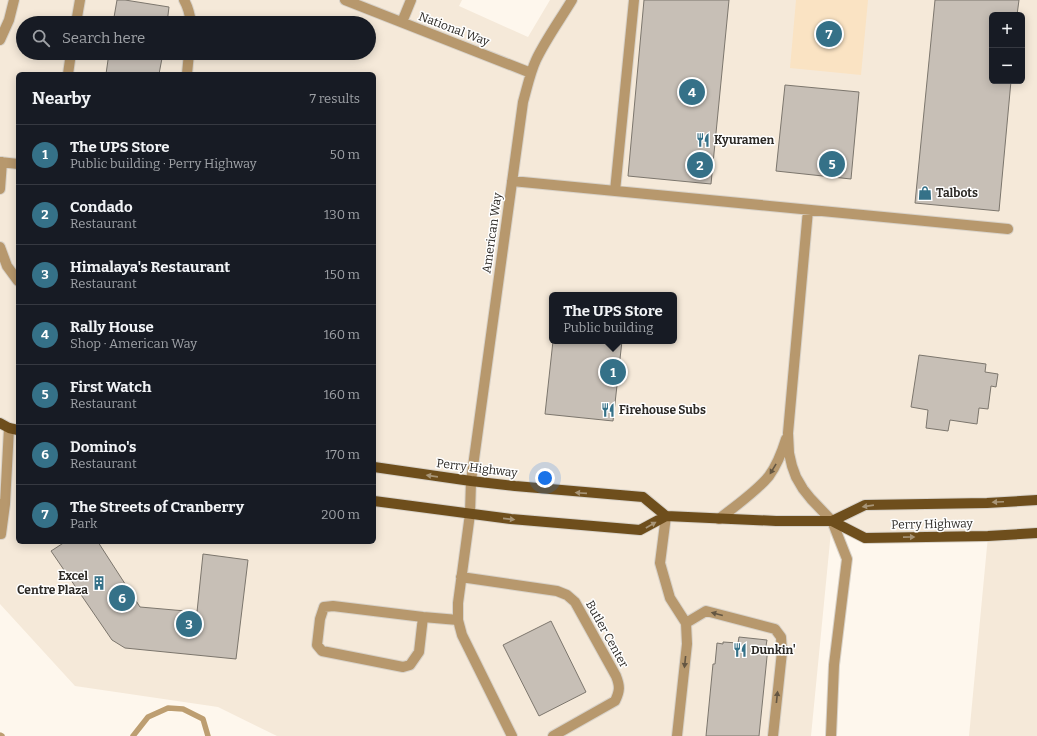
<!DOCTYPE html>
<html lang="en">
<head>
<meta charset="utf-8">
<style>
	:root { --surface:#171b24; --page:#242831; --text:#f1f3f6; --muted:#9ea1a6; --line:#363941; --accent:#357188 }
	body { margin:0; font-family:Bitter,serif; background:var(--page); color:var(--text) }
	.controls { position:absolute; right:12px; top:12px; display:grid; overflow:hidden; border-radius:6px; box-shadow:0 2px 10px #0003 }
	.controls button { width:36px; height:36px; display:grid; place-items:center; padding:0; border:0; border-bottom:1px solid var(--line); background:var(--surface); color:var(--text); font:20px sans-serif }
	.you { position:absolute; left:545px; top:478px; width:14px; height:14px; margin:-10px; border:3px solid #fff; border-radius:50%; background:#1a73e8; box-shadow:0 0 0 6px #1a73e833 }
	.badge { display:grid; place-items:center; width:26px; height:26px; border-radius:50%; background:var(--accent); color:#fff; font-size:13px; font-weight:700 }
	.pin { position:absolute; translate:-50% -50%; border:2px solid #fff; box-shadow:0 1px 4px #0006 }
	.popup { position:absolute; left:549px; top:292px; width:128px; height:52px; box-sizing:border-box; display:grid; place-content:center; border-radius:6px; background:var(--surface); filter:drop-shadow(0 1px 3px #0005); font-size:13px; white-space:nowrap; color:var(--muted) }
	.popup b { font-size:15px; color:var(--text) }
	.popup::after { content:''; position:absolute; left:50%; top:100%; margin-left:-8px; border:8px solid transparent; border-top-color:var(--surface) }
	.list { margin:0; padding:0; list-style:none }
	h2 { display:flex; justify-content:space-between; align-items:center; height:52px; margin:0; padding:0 16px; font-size:17px }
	h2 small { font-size:13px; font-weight:400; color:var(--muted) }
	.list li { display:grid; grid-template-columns:26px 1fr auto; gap:12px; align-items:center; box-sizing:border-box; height:60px; padding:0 16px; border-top:1px solid var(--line) }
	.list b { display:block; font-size:15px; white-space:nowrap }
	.list p { margin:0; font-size:13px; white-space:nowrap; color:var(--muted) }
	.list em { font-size:13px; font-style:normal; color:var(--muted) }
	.icon { flex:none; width:22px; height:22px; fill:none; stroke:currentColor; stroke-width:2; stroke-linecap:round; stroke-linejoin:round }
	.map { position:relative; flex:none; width:1037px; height:736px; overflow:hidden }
	.search { position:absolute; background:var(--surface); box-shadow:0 2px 10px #0003; left:16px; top:16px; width:360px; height:44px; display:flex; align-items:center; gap:10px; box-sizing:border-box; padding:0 14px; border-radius:22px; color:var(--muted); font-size:15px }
	.panel { position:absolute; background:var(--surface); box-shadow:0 2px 10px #0003; left:16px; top:72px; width:360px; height:472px; border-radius:6px }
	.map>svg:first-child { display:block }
</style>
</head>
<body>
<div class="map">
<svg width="1037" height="736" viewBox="0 0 1037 736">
	<rect width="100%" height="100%" fill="#fef7ed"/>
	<path fill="#f5e9d9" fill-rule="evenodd" d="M0,0H462L459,6L528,37L550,0H1037V736H969L988,536L865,538L832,521L811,736H277L218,707L75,686L0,604ZM992,15H1022V81H992ZM23,23H369V53H23ZM18,74H374V542H18ZM552,295H674V341H552Z"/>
	<path fill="#fae3c3" d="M796,0H868L861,75L790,68Z"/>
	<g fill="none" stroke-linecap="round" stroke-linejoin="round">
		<path stroke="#bd9e71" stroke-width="5.5" d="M0,735L2,736
			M133,736L148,717L168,708L183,709L203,719L208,736"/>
	</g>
	<path fill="#c7bfb6" stroke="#7c766d" d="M117,0H125L169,7L167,23H113Z
		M644,0H729L711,184L628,176Z
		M935,0H1019L1017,15H992V81H1011L999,211L915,203Z
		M109,53H163L159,74H106Z
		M785,85L859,92L851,179L776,171Z
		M553,341H622L613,421L545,414Z
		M919,355L986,364L985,372L998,374L996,387L991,386L988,409L979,408L977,424L950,420L948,431L926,428L928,410L911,407Z
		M65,542H98L140,607L197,612L203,554L248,560L236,659L125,648L112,640L51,551Z
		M551,621L586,692L539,716L503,645Z
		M739,637L767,640L766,646L768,647L759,736H706L713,664H715L717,643L723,644V642L738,643Z"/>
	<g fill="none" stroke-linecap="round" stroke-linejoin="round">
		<defs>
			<path id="minor" d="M184,0C188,7 190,15 191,23
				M345,0L531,73
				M402,22L411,0
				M76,23L80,0
				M0,40L9,20L14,0
				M68,74L71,53
				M187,74L189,53
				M0,162L18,164
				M512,181L1008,229
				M0,189L2,162
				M615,191L634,0
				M808,210L788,433L789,453L792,466L796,477L803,489L811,499L832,521L847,559L834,665L831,736
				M0,247L7,266L18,281
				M0,504H5L9,428
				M666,516L660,563L670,598L686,623L687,644L677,736
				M719,519C735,506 756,492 769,476C777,465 782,452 786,439
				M0,534H1L5,504
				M461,577L557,591L567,595L575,602L616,676C620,686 620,691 615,701L553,736
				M423,617L419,652L410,665L403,667L322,651L317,645L320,619L324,607L333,606L423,617L458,620
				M686,623L706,611L775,629L781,637L782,652L773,736
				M512,736L462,635L458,620V603L470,514L471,481L523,102C527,88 530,73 536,60C546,39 560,20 572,0"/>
			<path id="major" d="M0,423L9,428L18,430
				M374,467L471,481L515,486L643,497L666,516
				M374,501L511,519L640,530L666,516L776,521H832L865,505L987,503L1037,500
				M832,521L865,538L988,536L1037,533"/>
		</defs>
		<use href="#minor" stroke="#d8d2c9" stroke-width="12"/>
		<use href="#major" stroke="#d8d2c9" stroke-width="12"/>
		<use href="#minor" stroke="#b7986d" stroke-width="10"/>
		<use href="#major" stroke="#6e4e1c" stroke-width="10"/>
	</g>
	<defs><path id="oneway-solid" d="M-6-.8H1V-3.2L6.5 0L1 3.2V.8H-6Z"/></defs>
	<g fill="#645642">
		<use href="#oneway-solid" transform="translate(773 469) rotate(121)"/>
		<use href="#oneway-solid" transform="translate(717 614) rotate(-165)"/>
		<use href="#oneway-solid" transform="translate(685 662) rotate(96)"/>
		<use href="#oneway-solid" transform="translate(777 697) rotate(-84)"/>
	</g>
	<g fill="#a89577">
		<use href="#oneway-solid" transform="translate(432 476) rotate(-172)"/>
		<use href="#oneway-solid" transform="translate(581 493) rotate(-176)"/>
		<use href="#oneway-solid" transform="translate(998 502) rotate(177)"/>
		<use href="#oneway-solid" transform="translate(868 506) rotate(172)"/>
		<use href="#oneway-solid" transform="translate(509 519) rotate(6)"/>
		<use href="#oneway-solid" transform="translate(651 525) rotate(-30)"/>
		<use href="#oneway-solid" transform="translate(909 537) rotate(-1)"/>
	</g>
	<defs>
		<symbol id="restaurant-bare" viewBox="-9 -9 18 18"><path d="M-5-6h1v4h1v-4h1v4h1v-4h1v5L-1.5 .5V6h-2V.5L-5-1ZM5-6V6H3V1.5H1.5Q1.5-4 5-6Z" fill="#357188" stroke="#fff" stroke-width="2.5" paint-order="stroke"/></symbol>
		<symbol id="shop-bare" viewBox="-9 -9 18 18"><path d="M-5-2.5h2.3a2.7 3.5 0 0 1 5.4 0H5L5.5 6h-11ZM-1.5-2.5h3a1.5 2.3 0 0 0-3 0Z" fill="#357188" stroke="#fff" stroke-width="2.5" paint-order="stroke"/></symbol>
		<symbol id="building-bare" viewBox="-9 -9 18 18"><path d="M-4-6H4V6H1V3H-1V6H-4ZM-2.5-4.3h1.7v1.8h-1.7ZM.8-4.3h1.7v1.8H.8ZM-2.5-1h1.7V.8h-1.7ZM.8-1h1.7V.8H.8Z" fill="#357188" stroke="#fff" stroke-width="2.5" paint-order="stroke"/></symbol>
	</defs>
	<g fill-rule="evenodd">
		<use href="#restaurant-bare" x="693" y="130" width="20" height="20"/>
		<use href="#shop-bare" x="915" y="183" width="20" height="20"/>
		<use href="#restaurant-bare" x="598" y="400" width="20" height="20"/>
		<use href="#building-bare" x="89" y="573" width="20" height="20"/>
		<use href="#restaurant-bare" x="730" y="640" width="20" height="20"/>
	</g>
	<g text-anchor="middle" stroke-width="3" stroke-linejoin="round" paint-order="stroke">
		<g font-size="12" fill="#2d2a26" stroke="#fff">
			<text transform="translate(454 29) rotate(21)" y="4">National Way</text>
			<text transform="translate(492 233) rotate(-82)" y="4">American Way</text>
			<text transform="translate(477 468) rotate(7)" y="4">Perry Highway</text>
			<text transform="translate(932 524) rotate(-1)" y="4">Perry Highway</text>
			<text transform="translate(607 634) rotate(61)" y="4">Butler Center</text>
		</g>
		<g font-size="12" font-weight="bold" fill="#2d2a26" stroke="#fff" text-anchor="start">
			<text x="714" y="144">Kyuramen</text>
			<text x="936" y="197">Talbots</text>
			<text x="619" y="414">Firehouse Subs</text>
			<text x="88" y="580" text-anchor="end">Excel<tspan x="88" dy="14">Centre Plaza</tspan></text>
			<text x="751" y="654">Dunkin'</text>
		</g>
	</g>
</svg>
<div class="controls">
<button>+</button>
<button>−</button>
</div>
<div class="you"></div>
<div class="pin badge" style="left:613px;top:372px">1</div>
<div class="popup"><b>The UPS Store</b>Public building</div>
<div class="pin badge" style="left:700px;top:165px">2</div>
<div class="pin badge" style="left:189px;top:624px">3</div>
<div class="pin badge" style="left:692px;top:92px">4</div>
<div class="pin badge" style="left:832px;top:164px">5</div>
<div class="pin badge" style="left:122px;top:598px">6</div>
<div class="pin badge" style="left:829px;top:34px">7</div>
<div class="search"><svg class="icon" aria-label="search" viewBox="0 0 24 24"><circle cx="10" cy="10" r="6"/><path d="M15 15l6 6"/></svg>Search here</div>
<section class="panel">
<h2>Nearby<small>7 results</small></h2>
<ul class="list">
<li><span class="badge">1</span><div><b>The UPS Store</b><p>Public building · Perry Highway</p></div><em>50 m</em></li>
<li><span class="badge">2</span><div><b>Condado</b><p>Restaurant</p></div><em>130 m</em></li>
<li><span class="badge">3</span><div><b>Himalaya's Restaurant</b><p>Restaurant</p></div><em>150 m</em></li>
<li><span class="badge">4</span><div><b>Rally House</b><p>Shop · American Way</p></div><em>160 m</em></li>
<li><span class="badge">5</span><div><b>First Watch</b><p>Restaurant</p></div><em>160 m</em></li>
<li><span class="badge">6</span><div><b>Domino's</b><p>Restaurant</p></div><em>170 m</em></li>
<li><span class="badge">7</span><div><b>The Streets of Cranberry</b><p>Park</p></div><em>200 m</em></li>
</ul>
</section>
</div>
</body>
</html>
